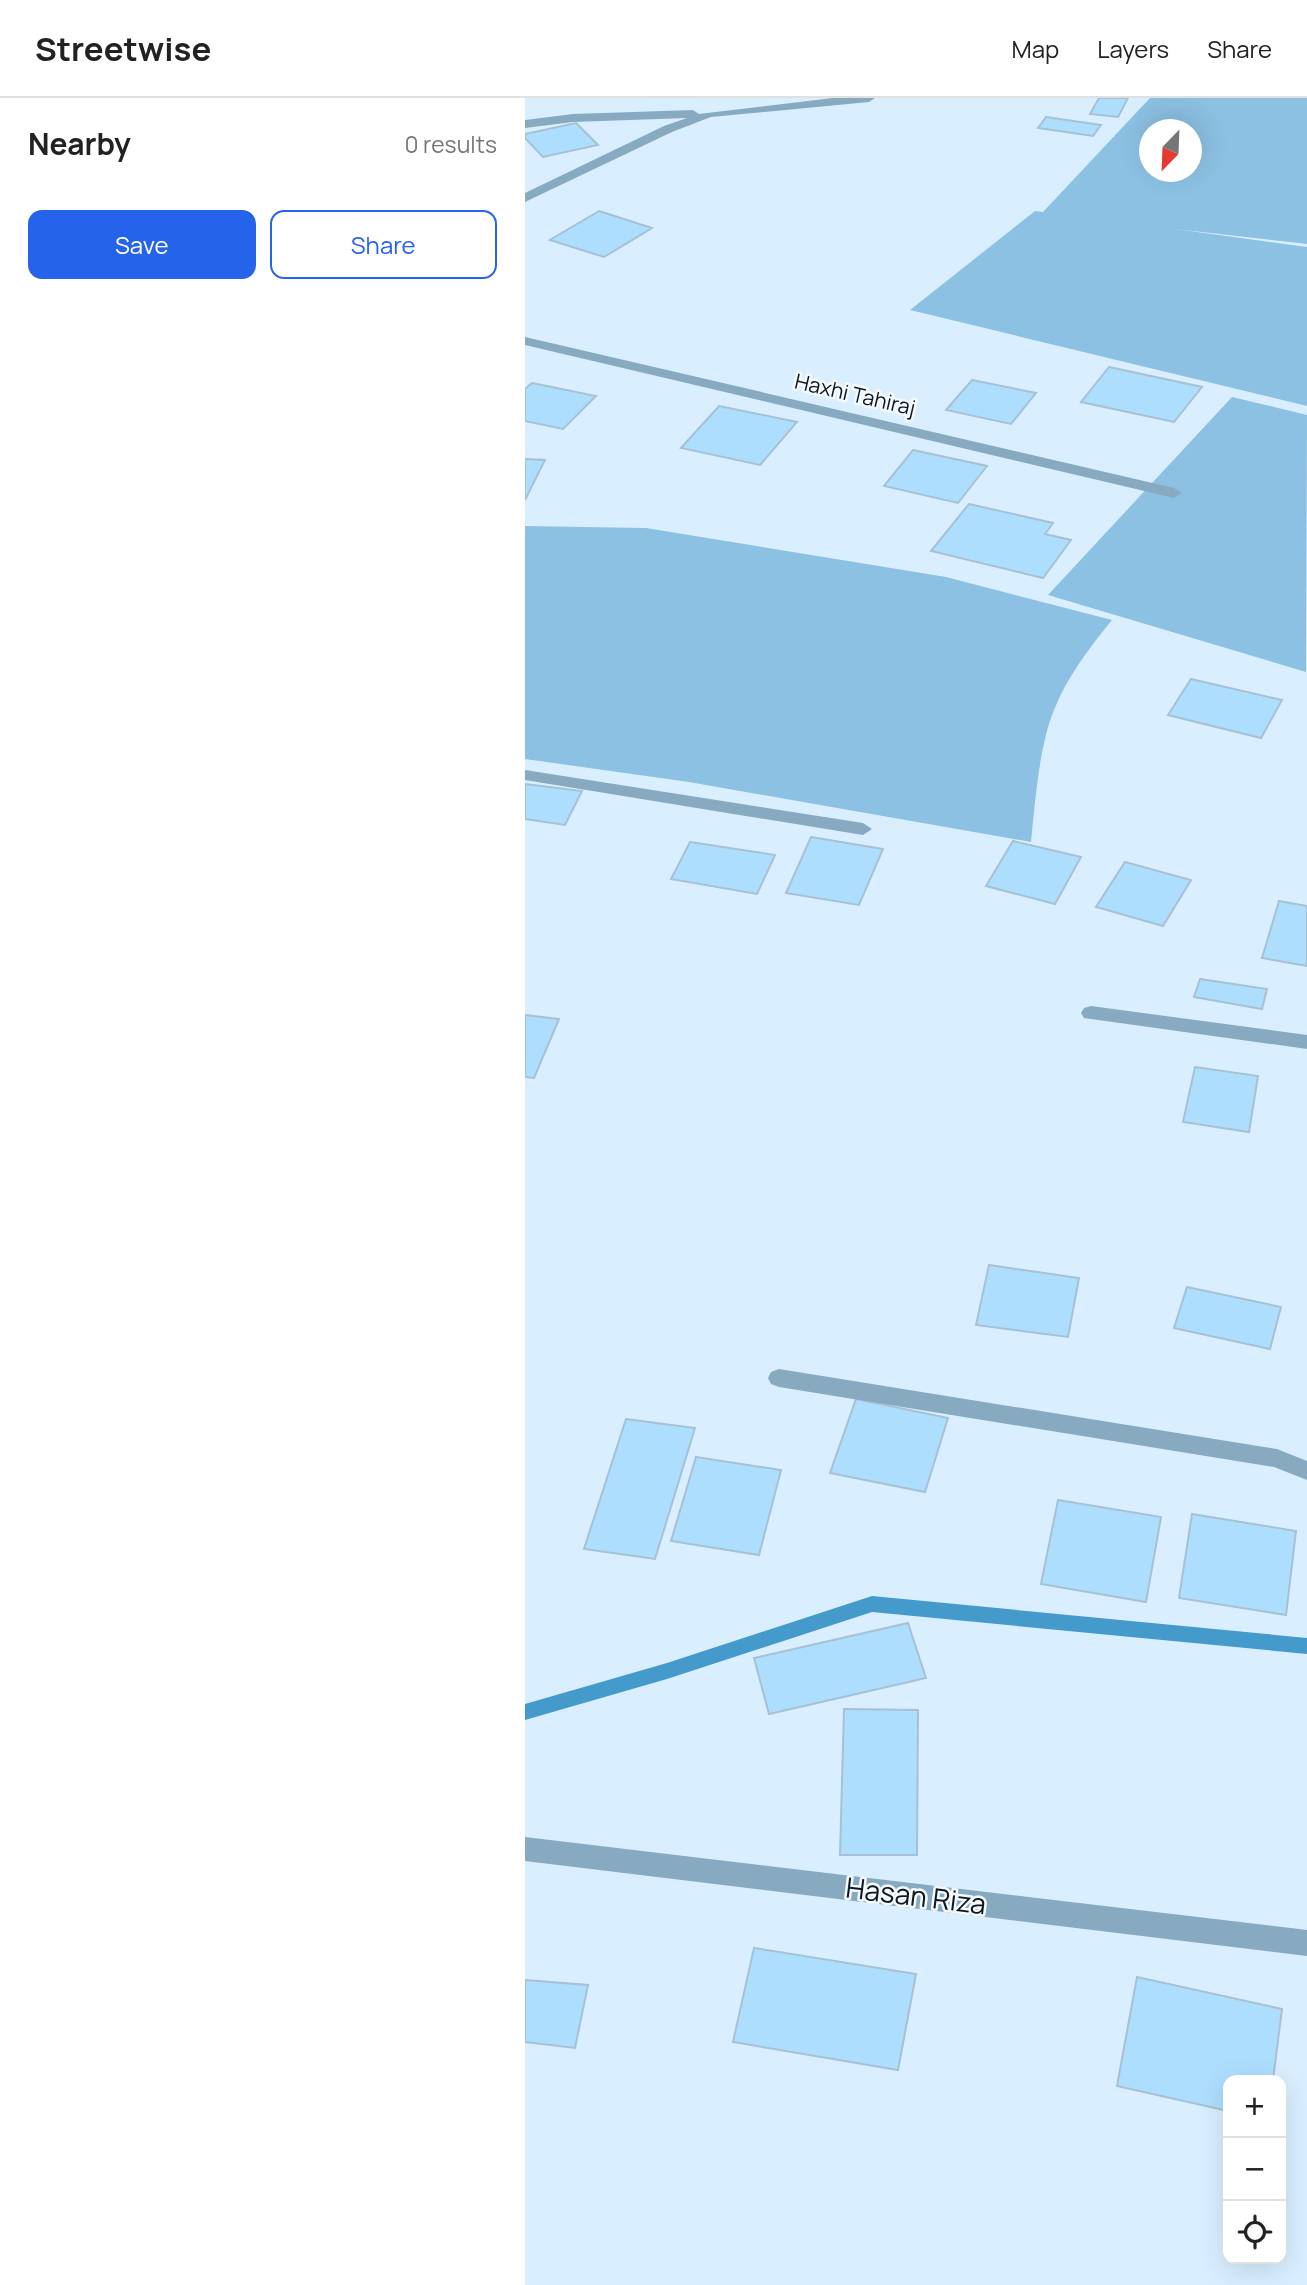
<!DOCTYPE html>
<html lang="en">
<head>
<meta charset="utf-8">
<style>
	:root { --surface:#fff; --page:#f6f6f6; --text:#222; --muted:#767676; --line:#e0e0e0; --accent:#2563eb }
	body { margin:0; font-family:Manrope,sans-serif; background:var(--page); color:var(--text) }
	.controls { position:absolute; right:21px; bottom:21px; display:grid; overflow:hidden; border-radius:14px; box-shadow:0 7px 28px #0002 }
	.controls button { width:63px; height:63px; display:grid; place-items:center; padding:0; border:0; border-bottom:2px solid var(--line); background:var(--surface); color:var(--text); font:35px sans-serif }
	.compass { position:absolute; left:614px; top:21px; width:63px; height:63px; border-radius:50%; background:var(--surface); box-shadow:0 7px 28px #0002; rotate:203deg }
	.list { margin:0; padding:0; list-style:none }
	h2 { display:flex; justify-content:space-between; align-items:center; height:91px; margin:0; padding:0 28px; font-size:30px }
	h2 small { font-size:23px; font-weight:400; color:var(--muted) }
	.actions { display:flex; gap:14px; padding:21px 28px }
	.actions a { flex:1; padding:16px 0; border:2px solid var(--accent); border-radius:14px; text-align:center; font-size:24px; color:var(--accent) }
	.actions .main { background:var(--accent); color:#fff }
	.icon { flex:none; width:38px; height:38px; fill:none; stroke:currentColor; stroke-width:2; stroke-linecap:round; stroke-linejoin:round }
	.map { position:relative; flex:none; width:782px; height:2187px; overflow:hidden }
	header { display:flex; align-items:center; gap:42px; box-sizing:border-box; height:98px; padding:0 35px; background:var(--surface); border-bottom:2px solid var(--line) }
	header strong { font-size:33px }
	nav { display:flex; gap:38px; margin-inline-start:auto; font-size:24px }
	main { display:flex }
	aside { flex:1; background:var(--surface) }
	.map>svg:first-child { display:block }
</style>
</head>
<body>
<header>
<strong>Streetwise</strong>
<nav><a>Map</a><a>Layers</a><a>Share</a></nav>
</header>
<main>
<aside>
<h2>Nearby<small>0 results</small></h2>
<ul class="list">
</ul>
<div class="actions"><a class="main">Save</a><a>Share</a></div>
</aside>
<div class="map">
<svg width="782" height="2187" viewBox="0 0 782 2187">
	<rect width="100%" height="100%" fill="#d9efff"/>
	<path fill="#8cc1e3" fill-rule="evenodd" d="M625,0H782V146L650,131L782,149V308L385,212L510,113L518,114ZM624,32H666V74H624Z
		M707,299L782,317L781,574L523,497Z
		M0,428L121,430L421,479L587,522C565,549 542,579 529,612C514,648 510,706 506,744L164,684L0,661Z"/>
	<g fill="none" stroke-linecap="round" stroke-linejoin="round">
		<path fill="#459acc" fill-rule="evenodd" d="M347,1498L782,1540V1556L347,1514L142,1581L0,1622V1606L142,1565Z"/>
	</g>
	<path fill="#aedefe" stroke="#a6c1d4" stroke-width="2" d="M574,0H603L593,19L565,16Z
		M521,19L576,27L568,38L513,30Z
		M51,25L73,47L18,59L0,40V36Z
		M74,113L127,130L79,159L25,142Z
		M584,269L677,289L649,324L556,304Z
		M447,282L511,295L486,326L421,312Z
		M7,285L71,298L38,331L0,323V291Z
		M194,308L272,324L235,367L156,350Z
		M388,352L462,368L433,405L359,388Z
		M0,361L20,362L0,402Z
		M444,406L528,425L520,436L546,442L518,480L406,453Z
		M666,581L757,602L736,640L643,617Z
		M0,686L57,693L40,727L0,721Z
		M286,739L358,751L334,807L261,795Z
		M488,743L556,759L530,806L461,788Z
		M165,744L250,757L232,796L146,781Z
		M600,764L666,782L638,828L571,809Z
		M754,803L782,808V868L737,860Z
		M675,881L742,891L737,911L669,899Z
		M0,917L34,921L9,980L0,979Z
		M670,969L733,978L724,1034L658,1024Z
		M464,1167L554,1180L543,1239L451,1227Z
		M662,1189L756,1209L745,1251L649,1230Z
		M331,1301L423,1320L400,1394L305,1375Z
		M101,1321L170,1330L130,1461L59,1451Z
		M171,1359L256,1372L234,1457L146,1443Z
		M533,1402L636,1419L621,1504L516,1486Z
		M667,1416L771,1433L761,1517L654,1500Z
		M383,1525L401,1580L244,1616L229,1560Z
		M319,1611L393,1612L392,1757H315Z
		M229,1850L391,1876L373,1972L208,1944Z
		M612,1879L757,1911L748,1982H703V2013L592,1988Z
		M0,1882L63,1887L50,1950L0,1944Z"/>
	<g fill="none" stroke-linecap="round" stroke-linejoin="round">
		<path fill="#88aac1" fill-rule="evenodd" d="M308,0H350L344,4L186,19L147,34L0,104V95L139,28L162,20L48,24L0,30V22L48,16L168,12L174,16Z
			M0,239L649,390L657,395L649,400L0,247Z
			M0,672L338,725L347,731L338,737L0,682Z
			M566,908L782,937V951L559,920L556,915L559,910Z
			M254,1271L752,1351L782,1363V1382L749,1369L254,1289L246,1286L243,1280L246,1274Z
			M0,1739L782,1832V1858L0,1763Z"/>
	</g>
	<g text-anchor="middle" stroke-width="5" stroke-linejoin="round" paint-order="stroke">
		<g font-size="21" fill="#0d171d" stroke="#f4fafe">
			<text transform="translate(330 297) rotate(13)" y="7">Haxhi Tahiraj</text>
		</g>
		<g font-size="28" fill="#0d171d" stroke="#f4fafe">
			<text transform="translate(391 1798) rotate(7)" y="10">Hasan Riza</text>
		</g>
	</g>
</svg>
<div class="controls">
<button>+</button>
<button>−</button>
<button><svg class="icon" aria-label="locate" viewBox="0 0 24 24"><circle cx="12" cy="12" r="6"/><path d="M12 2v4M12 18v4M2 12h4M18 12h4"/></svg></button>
</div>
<svg class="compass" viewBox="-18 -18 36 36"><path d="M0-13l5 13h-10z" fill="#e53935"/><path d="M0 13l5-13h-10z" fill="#767676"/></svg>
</div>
</main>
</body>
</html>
